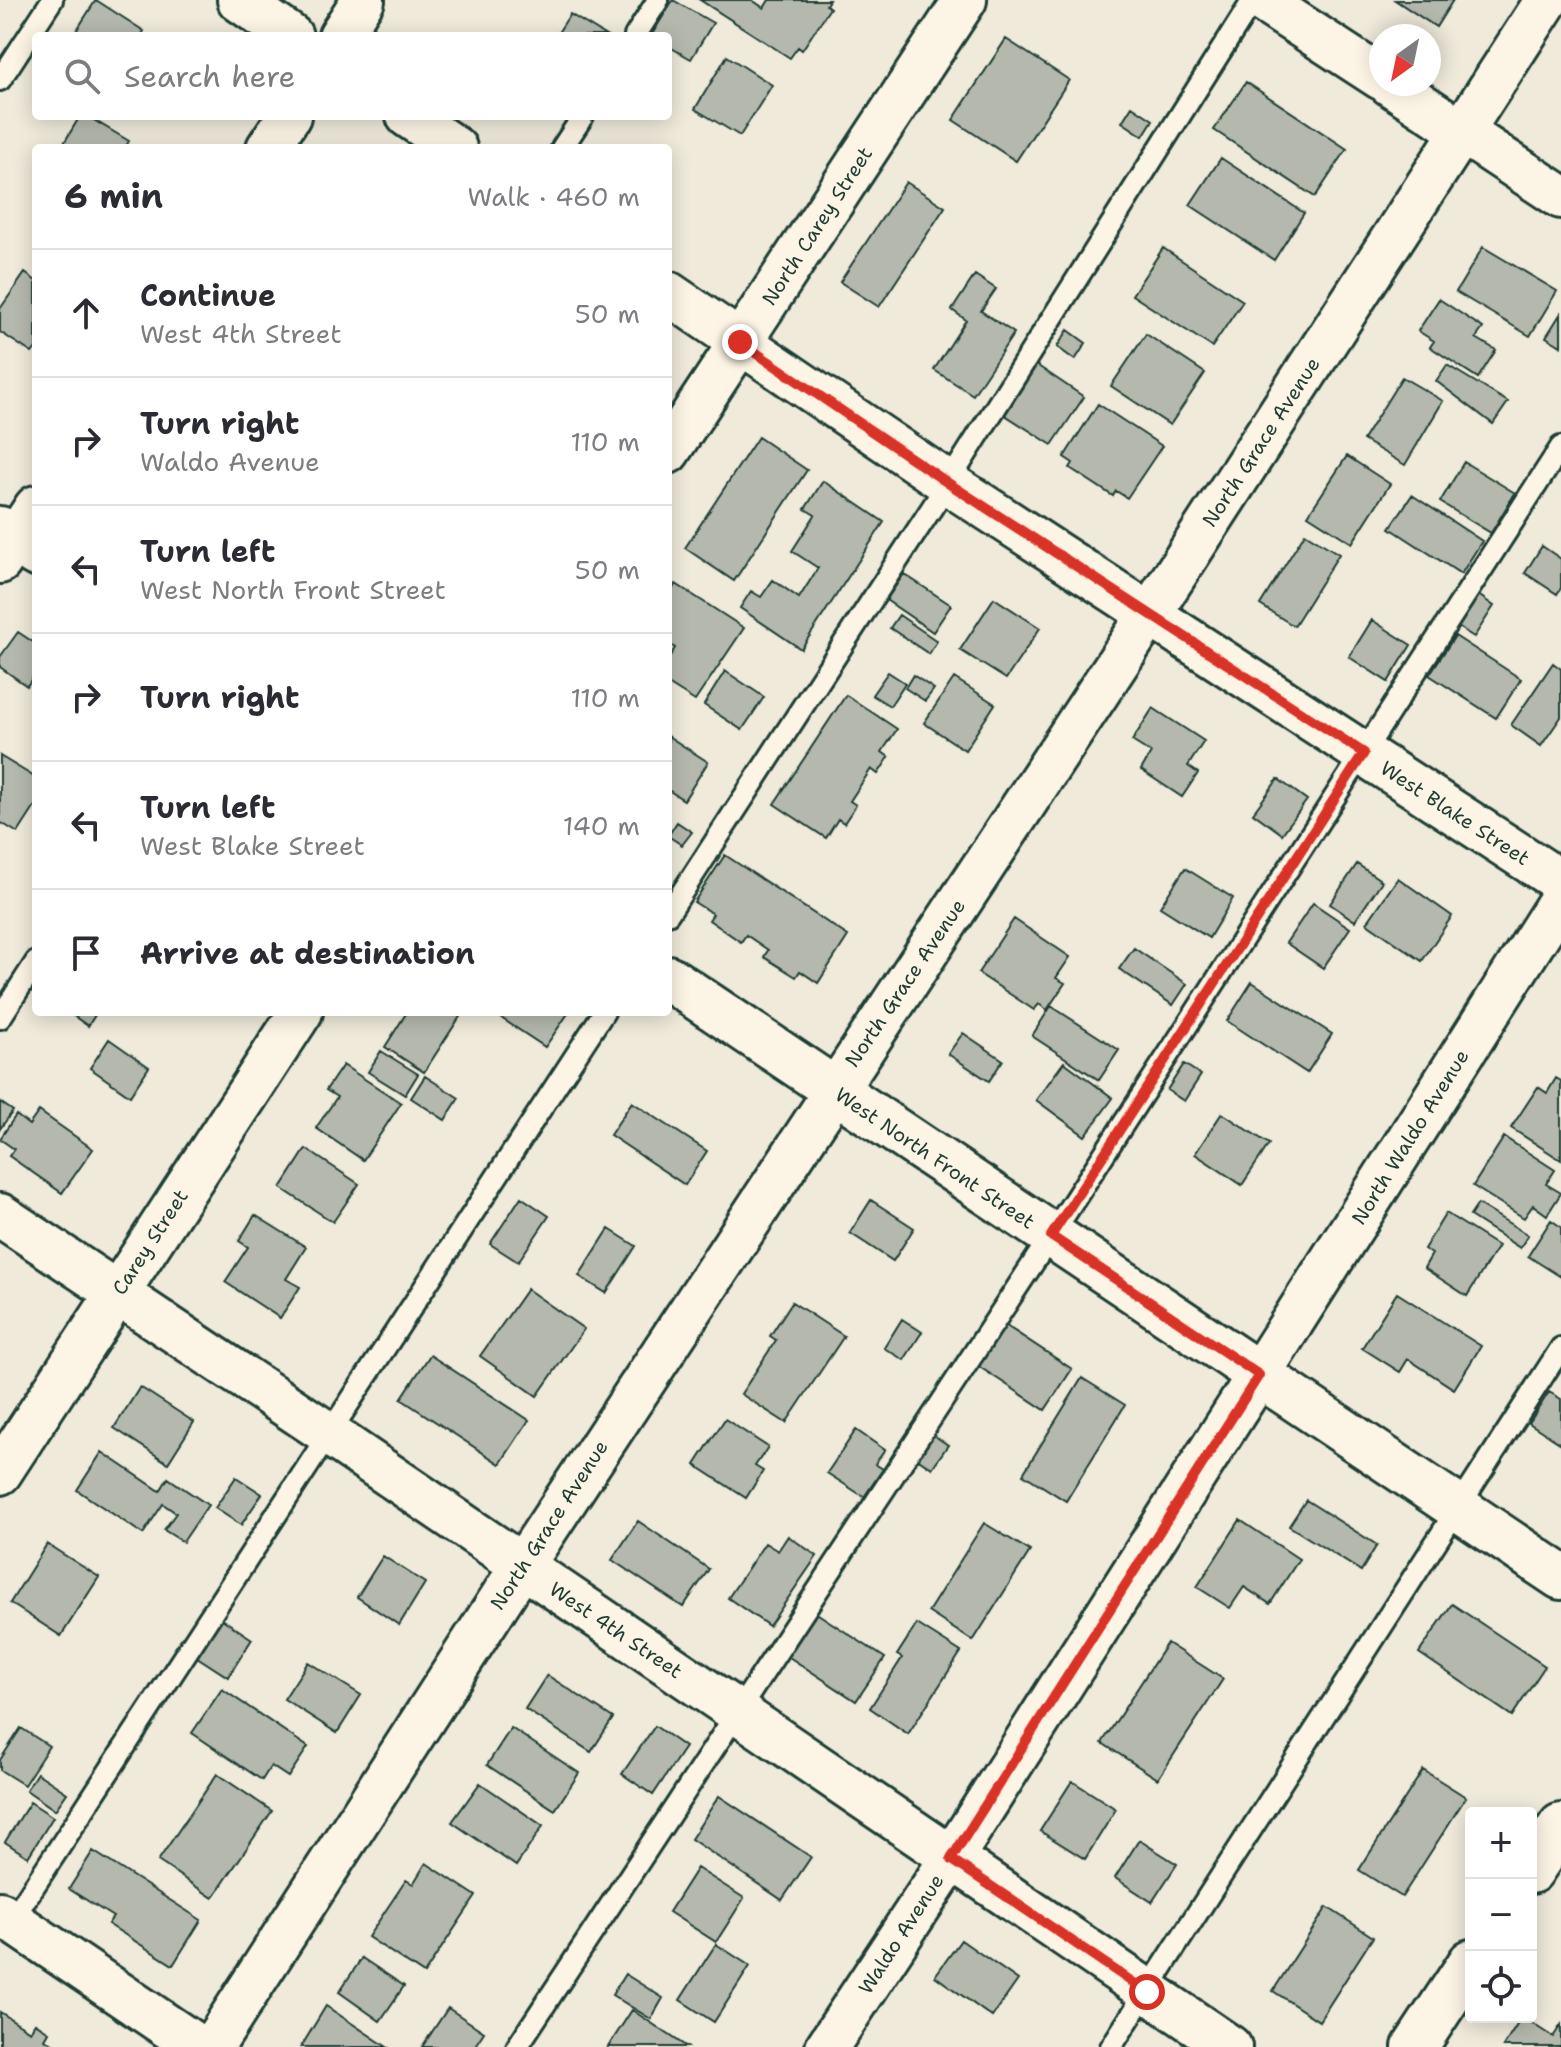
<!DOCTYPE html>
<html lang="en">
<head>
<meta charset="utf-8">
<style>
	:root { --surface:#fff; --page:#f7f7f7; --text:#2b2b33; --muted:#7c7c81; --line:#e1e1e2 }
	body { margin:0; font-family:"Shantell Sans",sans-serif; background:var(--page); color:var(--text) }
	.controls { position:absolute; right:24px; bottom:24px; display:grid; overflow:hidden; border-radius:8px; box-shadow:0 4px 20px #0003 }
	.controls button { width:72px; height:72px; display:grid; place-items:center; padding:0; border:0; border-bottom:2px solid var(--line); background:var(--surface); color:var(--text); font:40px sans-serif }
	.compass { position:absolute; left:1369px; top:24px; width:72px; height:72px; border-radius:50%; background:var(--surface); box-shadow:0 4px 20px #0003; rotate:213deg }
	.stop { position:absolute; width:24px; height:24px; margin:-18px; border:6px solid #d93025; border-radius:50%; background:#fff }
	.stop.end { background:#d93025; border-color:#fff; box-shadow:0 2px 8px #0008 }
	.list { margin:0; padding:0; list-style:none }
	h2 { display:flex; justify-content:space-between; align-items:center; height:104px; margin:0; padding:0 32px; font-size:34px }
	h2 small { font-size:26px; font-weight:400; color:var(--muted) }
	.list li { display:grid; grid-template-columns:52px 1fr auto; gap:24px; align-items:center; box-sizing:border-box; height:128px; padding:0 32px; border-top:2px solid var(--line) }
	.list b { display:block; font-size:30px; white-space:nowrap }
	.list p { margin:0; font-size:26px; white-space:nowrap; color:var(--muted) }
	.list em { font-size:26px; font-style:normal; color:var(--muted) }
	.icon { flex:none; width:44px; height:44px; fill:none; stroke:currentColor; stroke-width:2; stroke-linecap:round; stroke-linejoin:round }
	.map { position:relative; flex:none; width:1561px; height:2047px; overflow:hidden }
	.search { position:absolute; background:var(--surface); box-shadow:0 4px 20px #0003; left:32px; top:32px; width:640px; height:88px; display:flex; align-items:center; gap:20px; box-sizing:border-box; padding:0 28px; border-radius:8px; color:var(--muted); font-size:30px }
	.panel { position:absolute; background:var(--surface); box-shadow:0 4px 20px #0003; left:32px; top:144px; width:640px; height:872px; border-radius:8px }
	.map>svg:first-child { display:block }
</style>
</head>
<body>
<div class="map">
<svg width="1561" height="2047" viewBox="0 0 1561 2047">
	<rect width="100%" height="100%" fill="#efeada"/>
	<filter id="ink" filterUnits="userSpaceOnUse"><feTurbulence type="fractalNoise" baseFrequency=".0125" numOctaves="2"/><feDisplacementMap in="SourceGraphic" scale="16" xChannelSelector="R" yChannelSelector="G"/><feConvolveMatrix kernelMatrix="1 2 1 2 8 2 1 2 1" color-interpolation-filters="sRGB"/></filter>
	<g filter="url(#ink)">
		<path fill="#b5b9ad" stroke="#1f3d34" stroke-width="2" d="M96,0L144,31L141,36H73Z
			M673,0L713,23L691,59L668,46V36H651Z
			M700,0H752L764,8L769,0H829L826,5L830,8L802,50L798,47L790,58Z
			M1395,0H1453L1436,27Z
			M570,14L606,36H556Z
			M1006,39L1069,80L1016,161L953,120Z
			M727,56L772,85L740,136L695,109Z
			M1246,82L1347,149L1315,197L1214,130Z
			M1132,106L1153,120L1143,136L1122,122Z
			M80,116H87L129,141L125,148H61Z
			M1221,158L1304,213L1274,260L1190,205Z
			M906,182L945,207L879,307L840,282Z
			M1483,247L1557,291L1530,336L1456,292Z
			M1163,248L1243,301L1212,347L1132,295Z
			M25,273L36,281V348L32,353L0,332V309Z
			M975,275L996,289L981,311L1014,333L973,395L934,370L966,320L952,310Z
			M1439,299L1483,328L1476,338L1496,350L1478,378L1430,347L1434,341L1418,331Z
			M1561,313V346L1546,337Z
			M1068,330L1086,343L1075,360L1057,347Z
			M1146,334L1205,373L1170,425L1111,386Z
			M1035,364L1084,397L1052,445L1002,413Z
			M1447,365L1508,402L1493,424L1436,381Z
			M1402,377L1443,401L1405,465L1363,440Z
			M1098,404L1162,446L1127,498L1116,491L1113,496L1070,468L1073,463L1064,457Z
			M758,437L807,470L734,581L685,548Z
			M1347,456L1390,484L1352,543L1308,515Z
			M1464,462L1515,493L1491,533L1440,502Z
			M823,481L884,522L801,649L740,608L751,591L761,597L773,580L799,598L818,568L792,551L815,515L805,509Z
			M1412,495L1482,541L1461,574L1390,528Z
			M1305,533L1339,554L1294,626L1260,605Z
			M1542,546L1561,559V588L1557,594L1525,573Z
			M904,574L951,605L933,632L886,600Z
			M676,584L744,628L695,701L668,684V659L675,648L668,643V595Z
			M1477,594L1494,606L1474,637L1456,626Z
			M994,598L1040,628L1006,679L960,650Z
			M899,615L937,641L929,654L890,628Z
			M1372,620L1411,645L1388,682L1349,657Z
			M18,632L36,644V672L27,686L0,667V657Z
			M1455,636L1521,679L1496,718L1429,675Z
			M1553,663L1561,669V717L1541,746L1511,725Z
			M725,671L764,697L742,730L704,705Z
			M888,672L905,683L890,706L872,695Z
			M913,675L934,689L925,701L905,688Z
			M954,678L995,704L965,750L924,723Z
			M846,695L897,729L882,752L889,757L878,774L871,769L850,801L856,805L844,823L838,819L826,838L774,804Z
			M1153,708L1204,741L1188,766L1198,773L1182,797L1141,770L1151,753L1132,741Z
			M668,736L708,762L684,800L668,790Z
			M0,756L36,778V805L18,833L0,822Z
			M1278,779L1307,800L1282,834L1253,813Z
			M677,822L692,832L682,845L668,836Z
			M725,855L848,936L818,983L800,971L796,977L764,957L768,950L746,935L741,942L709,920L713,914L694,902Z
			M1357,864L1382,881L1355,921L1330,904Z
			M1185,868L1233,898L1209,938L1160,907Z
			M1398,878L1452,916L1422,961L1367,923Z
			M1313,903L1350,928L1323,968L1286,943Z
			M1014,919L1070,957L1056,978L1065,983L1047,1010L1039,1004L1034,1010L978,973Z
			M1134,948L1187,984L1173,1005L1119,969Z
			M1252,982L1332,1034L1307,1073L1227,1021Z
			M1051,1006L1119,1050L1099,1080L1032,1036Z
			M68,1012H97L88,1026Z
			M407,1012H463L424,1072L385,1047Z
			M492,1012H569L545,1047Z
			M963,1033L1003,1060L989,1081L948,1054Z
			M109,1039L149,1067L130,1096L90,1068Z
			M381,1051L418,1074L405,1095L368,1072Z
			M1064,1062L1113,1098L1085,1136L1036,1100Z
			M1184,1064L1201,1075L1184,1101L1167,1090Z
			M343,1065L401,1103L363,1160L316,1128L337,1097L326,1090Z
			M425,1076L459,1098L445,1120L411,1098Z
			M1556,1078L1561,1081V1160L1511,1128L1538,1087L1547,1093Z
			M0,1102L13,1111L0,1129Z
			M632,1102L707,1151L685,1185L610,1135Z
			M39,1111L93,1149L62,1193L9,1156L14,1149L0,1139L16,1115L29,1125Z
			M1222,1113L1269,1144L1242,1185L1195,1154Z
			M1504,1137L1555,1170L1546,1184L1561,1193L1547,1215L1533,1205L1524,1218L1473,1186Z
			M306,1149L359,1184L333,1222L281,1188Z
			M521,1197L549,1216L518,1262L490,1244Z
			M871,1200L914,1228L893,1261L850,1233Z
			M1478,1204L1528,1235L1520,1248L1470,1216Z
			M1446,1213L1498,1246L1467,1296L1424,1268L1432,1254L1424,1249Z
			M255,1215L306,1247L286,1279L300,1287L280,1318L225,1282L248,1247L239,1241Z
			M1551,1220L1561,1227V1277L1528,1256Z
			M609,1229L636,1246L606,1293L579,1276Z
			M527,1289L584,1329L537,1396L480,1356Z
			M1397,1293L1481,1346L1454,1389L1408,1359L1400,1372L1362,1348Z
			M792,1302L844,1336L786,1423L741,1394L776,1340L770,1336Z
			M902,1319L922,1332L904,1360L884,1348Z
			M1002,1323L1072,1369L1045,1410L975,1364Z
			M430,1355L529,1420L500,1464L401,1399Z
			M1082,1378L1125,1405L1066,1501L1023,1474Z
			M140,1387L194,1422L168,1463L114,1428Z
			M1549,1392L1561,1399V1444L1529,1423Z
			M725,1419L768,1447L755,1466L763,1471L746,1498L695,1465Z
			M856,1430L885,1450L875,1464L883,1469L864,1497L827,1473Z
			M926,1430L948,1445L932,1468L910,1453Z
			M102,1452L160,1491L168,1478L208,1505L183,1542L164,1530L176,1513L163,1504L143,1534L77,1490Z
			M236,1477L262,1494L241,1525L215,1508Z
			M1306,1500L1377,1545L1361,1571L1289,1526Z
			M1240,1520L1299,1559L1270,1604L1244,1587L1230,1608L1197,1587Z
			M638,1521L709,1569L683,1607L612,1560Z
			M984,1523L1030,1551L973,1641L928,1612Z
			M788,1536L817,1556L769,1626L728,1598L765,1543L778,1551Z
			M47,1544L99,1577L61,1636L10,1603Z
			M383,1556L425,1583L399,1625L357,1597Z
			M1452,1604L1545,1666L1512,1716L1419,1653Z
			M812,1610L885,1658L856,1701L783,1653Z
			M216,1615L252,1639L228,1677L191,1653Z
			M917,1624L961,1652L908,1734L870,1708L902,1658L897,1655Z
			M1167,1643L1223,1679L1158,1779L1102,1743Z
			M308,1662L361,1695L337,1733L284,1699Z
			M547,1675L613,1718L591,1752L525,1709Z
			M222,1689L308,1747L288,1777L271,1766L262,1780L192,1733Z
			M655,1726L685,1747L653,1795L622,1774Z
			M21,1728L49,1746L24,1785L0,1770V1760Z
			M511,1728L579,1773L555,1810L487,1765Z
			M1423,1770L1466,1797L1402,1897L1359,1870Z
			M37,1773L67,1793L55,1810L26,1790Z
			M217,1774L272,1811L213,1898L158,1861Z
			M1072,1781L1116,1809L1085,1859L1040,1831Z
			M480,1783L543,1826L516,1866L452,1822Z
			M719,1796L811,1857L782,1900L691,1839Z
			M30,1802L53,1817L28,1857L5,1842Z
			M1139,1840L1177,1864L1152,1902L1115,1878Z
			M93,1851L201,1920L173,1965L108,1924L113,1917L69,1889Z
			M426,1863L476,1896L424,1974L368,1937L406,1880L413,1884Z
			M697,1868L744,1898L716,1942L669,1912Z
			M1327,1907L1373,1937L1319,2021L1273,1991Z
			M961,1940L1018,1980L992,2017L935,1976Z
			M716,1944L750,1966L714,2022L680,2000Z
			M362,1958L404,1986L380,2021L339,1992Z
			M625,1974L663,1998L651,2019L612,1995Z
			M326,2006L387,2047H301Z
			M448,2008L484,2032L474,2047H422Z
			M632,2010L687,2047H608Z
			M0,2012L30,2031L35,2023L49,2032L45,2039L57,2047H0Z
			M1522,2017L1553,2037L1561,2025V2047H1503Z"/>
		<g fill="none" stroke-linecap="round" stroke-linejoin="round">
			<defs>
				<path id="lane" d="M635,36L658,0
					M0,80L52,0
					M562,148L583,116
					M668,914L948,483L1253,0
					M0,1018L36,962
					M10,1923L604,1012
					M517,2047L1051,1236L1561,447
					M1111,2047L1561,1348"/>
				<path id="street" d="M239,0L291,36
					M1261,0L1381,78
					M340,36L363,0
					M1390,84L1561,197
					M408,116L455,148
					M268,148L289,116
					M668,293L948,483L1561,882
					M668,452L965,0
					M0,562L36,507
					M0,1215L329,1434L1230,2047
					M0,1473L301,1012
					M0,1913L198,2047
					M212,2047L522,1566L1151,612L1547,0
					M827,2047L951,1859L1561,899"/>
				<path id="secondary" d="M0,529L36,554
					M668,978L1561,1577
					M1531,1871L1561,1826
					M1415,2047L1471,1962"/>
			</defs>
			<use href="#lane" stroke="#1f3d34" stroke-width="26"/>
			<use href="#street" stroke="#1f3d34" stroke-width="48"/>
			<use href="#secondary" stroke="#1f3d34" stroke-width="50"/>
			<use href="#lane" stroke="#fcf5e5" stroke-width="20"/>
			<use href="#street" stroke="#fcf5e5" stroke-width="42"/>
			<use href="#secondary" stroke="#fcf5e5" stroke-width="44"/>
		</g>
	</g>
	<g fill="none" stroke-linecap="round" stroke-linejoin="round" filter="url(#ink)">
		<path stroke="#d93025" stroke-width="10" d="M740,342L948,483L1364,753L1051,1236L1259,1375L951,1859L1147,1992"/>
	</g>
	<g text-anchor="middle" stroke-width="7" stroke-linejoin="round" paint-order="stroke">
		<g font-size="20" fill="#1f3d34" stroke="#fcf5e5">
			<text transform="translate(817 226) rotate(-57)" y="7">North Carey Street</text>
			<text transform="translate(1261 442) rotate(-57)" y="7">North Grace Avenue</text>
			<text transform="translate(1455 813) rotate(33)" y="7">West Blake Street</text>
			<text transform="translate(905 983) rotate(-56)" y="7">North Grace Avenue</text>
			<text transform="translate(1410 1137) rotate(-58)" y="7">North Waldo Avenue</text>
			<text transform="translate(935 1158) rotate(34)" y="7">West North Front Street</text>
			<text transform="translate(150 1242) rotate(-57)" y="7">Carey Street</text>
			<text transform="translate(549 1525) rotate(-57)" y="7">North Grace Avenue</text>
			<text transform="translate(616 1630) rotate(34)" y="7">West 4th Street</text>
			<text transform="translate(901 1934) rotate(-57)" y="7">Waldo Avenue</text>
		</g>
	</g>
</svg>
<div class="controls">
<button>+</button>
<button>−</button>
<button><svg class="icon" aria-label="locate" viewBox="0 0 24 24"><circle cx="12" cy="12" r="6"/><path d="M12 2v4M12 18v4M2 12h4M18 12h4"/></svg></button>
</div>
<svg class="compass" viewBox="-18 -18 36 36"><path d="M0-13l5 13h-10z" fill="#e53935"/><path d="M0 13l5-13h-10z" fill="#7c7c81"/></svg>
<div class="stop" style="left:1147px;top:1992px"></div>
<div class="stop end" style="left:740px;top:342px"></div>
<div class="search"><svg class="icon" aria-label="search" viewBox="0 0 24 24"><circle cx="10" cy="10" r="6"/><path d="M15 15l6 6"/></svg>Search here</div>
<section class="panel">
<h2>6 min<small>Walk · 460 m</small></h2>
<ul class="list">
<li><svg class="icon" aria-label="ahead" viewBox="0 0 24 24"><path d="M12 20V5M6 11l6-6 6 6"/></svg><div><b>Continue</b><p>West 4th Street</p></div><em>50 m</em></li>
<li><svg class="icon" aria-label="right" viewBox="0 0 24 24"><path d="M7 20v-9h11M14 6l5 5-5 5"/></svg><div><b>Turn right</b><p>Waldo Avenue</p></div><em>110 m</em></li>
<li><svg class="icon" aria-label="left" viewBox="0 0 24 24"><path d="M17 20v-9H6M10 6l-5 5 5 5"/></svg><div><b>Turn left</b><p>West North Front Street</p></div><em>50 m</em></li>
<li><svg class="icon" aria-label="right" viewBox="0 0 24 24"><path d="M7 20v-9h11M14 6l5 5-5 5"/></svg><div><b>Turn right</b></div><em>110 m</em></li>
<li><svg class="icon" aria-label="left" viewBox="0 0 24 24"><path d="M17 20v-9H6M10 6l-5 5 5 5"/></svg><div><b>Turn left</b><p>West Blake Street</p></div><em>140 m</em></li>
<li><svg class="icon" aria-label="arrive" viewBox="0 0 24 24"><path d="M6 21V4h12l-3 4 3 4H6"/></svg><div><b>Arrive at destination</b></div></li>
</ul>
</section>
</div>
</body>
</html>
